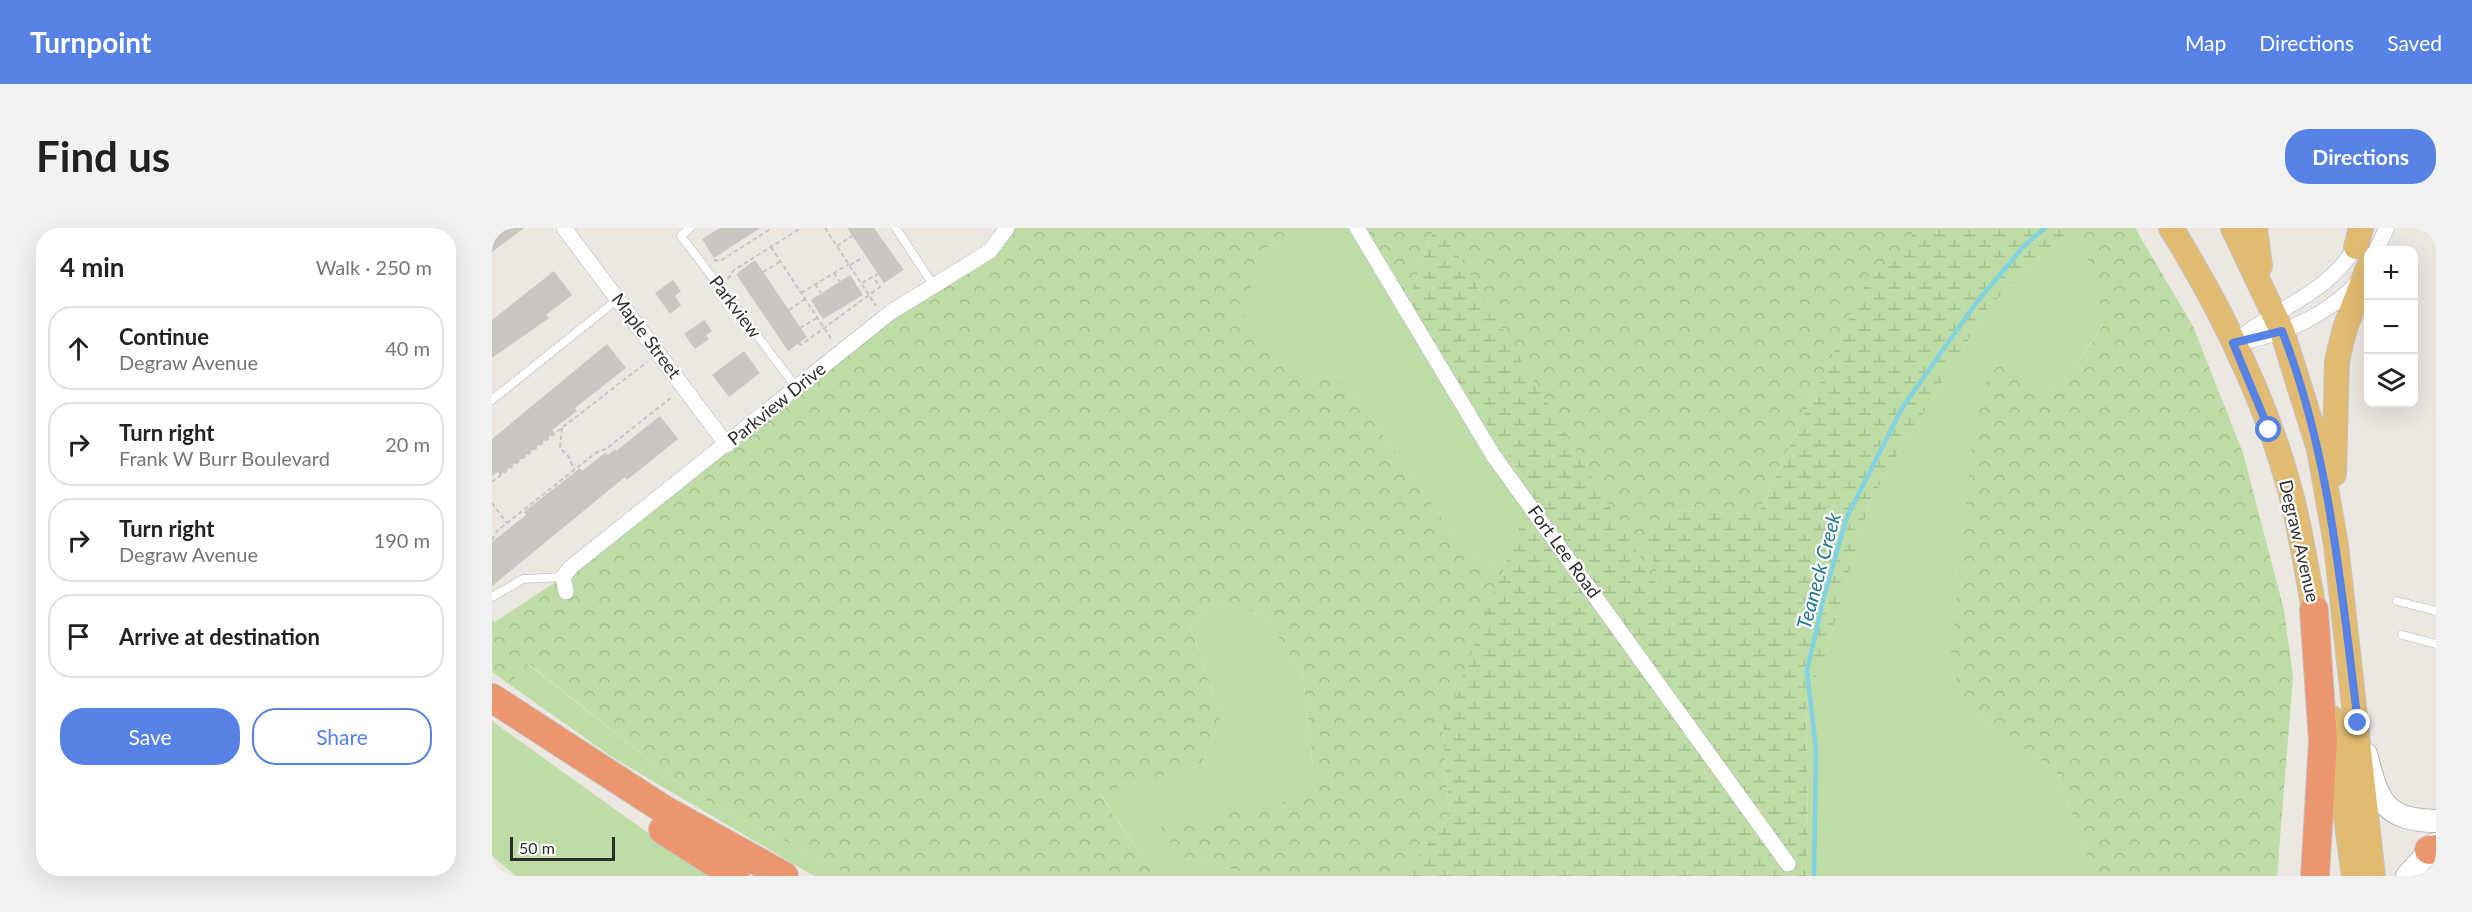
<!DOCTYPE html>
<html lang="en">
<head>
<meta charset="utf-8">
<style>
	:root { --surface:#fff; --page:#f2f2f2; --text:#222; --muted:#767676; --line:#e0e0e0; --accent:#5681e5 }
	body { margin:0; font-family:Lato,sans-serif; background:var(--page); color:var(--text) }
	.controls { position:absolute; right:18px; top:18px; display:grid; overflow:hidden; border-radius:12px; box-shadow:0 6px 24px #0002 }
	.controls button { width:54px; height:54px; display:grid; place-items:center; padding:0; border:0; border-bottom:2px solid var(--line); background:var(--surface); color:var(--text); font:30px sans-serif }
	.scale { position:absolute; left:18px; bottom:15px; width:105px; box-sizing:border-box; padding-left:6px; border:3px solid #2d2d2d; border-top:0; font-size:16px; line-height:21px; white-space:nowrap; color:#2d2d2d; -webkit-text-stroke:4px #fff; paint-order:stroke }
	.stop { position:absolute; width:18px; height:18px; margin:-14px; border:4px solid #5681e5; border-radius:50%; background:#fff }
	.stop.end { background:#5681e5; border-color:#fff; box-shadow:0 2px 6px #0008 }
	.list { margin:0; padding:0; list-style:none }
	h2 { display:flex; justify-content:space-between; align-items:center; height:78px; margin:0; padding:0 24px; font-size:26px }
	h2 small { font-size:20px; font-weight:400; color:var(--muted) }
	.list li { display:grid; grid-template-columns:39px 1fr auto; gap:18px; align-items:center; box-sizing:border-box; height:84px; margin:0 12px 12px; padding:0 12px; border:2px solid var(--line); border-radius:24px }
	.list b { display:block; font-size:22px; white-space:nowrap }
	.list p { margin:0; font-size:20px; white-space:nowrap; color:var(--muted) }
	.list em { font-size:20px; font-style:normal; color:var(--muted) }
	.actions { display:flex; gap:12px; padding:18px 24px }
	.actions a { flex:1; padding:14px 0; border:2px solid var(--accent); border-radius:24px; text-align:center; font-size:21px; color:var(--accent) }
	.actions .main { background:var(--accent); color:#fff }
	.icon { flex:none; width:33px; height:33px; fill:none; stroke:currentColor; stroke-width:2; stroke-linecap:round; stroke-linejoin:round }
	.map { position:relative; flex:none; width:1944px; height:648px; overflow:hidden; border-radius:24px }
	header { display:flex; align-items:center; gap:36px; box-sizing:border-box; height:84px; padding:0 30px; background:var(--accent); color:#fff }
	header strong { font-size:28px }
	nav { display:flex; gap:33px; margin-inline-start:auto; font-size:21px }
	.intro { display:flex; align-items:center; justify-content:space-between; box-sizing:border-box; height:144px; padding:0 36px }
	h1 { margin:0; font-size:42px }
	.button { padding:15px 27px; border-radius:24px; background:var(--accent); color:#fff; font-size:21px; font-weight:700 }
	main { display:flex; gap:36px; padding:0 36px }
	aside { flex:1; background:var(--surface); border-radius:24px; box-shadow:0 6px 24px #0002 }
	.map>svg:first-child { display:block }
</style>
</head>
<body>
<header>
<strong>Turnpoint</strong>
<nav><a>Map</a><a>Directions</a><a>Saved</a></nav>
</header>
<div class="intro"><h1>Find us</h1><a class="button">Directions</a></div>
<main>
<aside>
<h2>4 min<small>Walk · 250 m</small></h2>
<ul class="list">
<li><svg class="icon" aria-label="ahead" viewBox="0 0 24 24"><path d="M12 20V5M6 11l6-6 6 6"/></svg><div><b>Continue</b><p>Degraw Avenue</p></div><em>40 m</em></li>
<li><svg class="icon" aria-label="right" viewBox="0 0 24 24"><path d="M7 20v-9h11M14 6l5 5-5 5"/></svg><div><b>Turn right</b><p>Frank W Burr Boulevard</p></div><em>20 m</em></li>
<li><svg class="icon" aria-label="right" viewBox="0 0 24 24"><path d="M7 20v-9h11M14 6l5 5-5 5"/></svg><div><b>Turn right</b><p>Degraw Avenue</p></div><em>190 m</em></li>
<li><svg class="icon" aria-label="arrive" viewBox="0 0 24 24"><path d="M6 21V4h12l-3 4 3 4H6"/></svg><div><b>Arrive at destination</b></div></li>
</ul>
<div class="actions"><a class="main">Save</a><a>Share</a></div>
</aside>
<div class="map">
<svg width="1944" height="648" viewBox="0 0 1944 648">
	<defs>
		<pattern id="forest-crowns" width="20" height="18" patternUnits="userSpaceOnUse" patternTransform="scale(1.5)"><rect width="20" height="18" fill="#bedca5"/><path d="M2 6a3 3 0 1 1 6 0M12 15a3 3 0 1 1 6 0" fill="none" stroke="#a4bd8e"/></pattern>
		<pattern id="wetland-marsh" width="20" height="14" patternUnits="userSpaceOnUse" patternTransform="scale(1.5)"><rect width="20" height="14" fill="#bedca5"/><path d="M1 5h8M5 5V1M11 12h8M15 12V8" fill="none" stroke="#a4bd8e"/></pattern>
	</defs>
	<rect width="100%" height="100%" fill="#ede7e2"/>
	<path fill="#bedca5" d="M804,0H871L914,79L1041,264L1014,341L976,327L850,148L819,151L750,100L765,27Z
		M1580,0H1589L1611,96L1576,150L1552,165L1478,482L1564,543L1601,648H1314L1316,616L1314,465L1329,441L1379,271L1496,80Z
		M725,373L772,387L811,447L824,568L665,600L692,629L765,648H663L607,564L709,537L729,490L698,397Z
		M36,436L198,564L359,648H322L120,529L17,456Z
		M0,493L216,648H24L0,628Z"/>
	<path fill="url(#forest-crowns)" d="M520,0H804L765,27L751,100L819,151L850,148L976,327L1014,341L951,499L957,589L910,648H765L692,629L664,600L824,567L811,447L772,387L725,373L698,397L729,490L709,537L607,565L663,648H359L198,564L37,436L17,456L0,444V392L3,394L71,349L235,217Z
		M871,0H942L914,79Z
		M950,0H1421L1419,16L1377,49L1266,286L1185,283L1174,374Z
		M1589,0H1643L1701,98L1751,225L1792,382L1801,449L1785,648H1601L1564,543L1478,482L1458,436L1485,168L1513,126L1552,165L1576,150L1611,97Z"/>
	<path fill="url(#wetland-marsh)" d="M942,0H950L1173,371L1153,308L1185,283L1266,286L1377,49L1418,16L1421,0H1580L1496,80L1379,271L1329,441L1314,465L1316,616L1314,648H910L957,589L951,499L1041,264L914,79Z"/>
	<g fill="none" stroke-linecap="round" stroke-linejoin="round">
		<path stroke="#82d2e1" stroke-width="4.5" d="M1322,648L1324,521L1315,443L1332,368L1355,289L1410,180L1484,75L1532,18L1553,0"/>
	</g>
	<path fill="#c9c5c0" d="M8,0H32L0,24V6Z
		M228,0H268L222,30L210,11Z
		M355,0H382L412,42L392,55Z
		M263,32L315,109L296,123L244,46Z
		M62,43L80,67L54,87L57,90L0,130V92Z
		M358,47L371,67L331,91L319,72Z
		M181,52L189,63L183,68L189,77L178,86L163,65Z
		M212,92L220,103L214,107L217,111L203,121L192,106Z
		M115,116L134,140L83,180L85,183L60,202L62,205L8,247L6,244L0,248V211Z
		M252,123L268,145L237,169L220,147Z
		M168,188L186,211L135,252L133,249L0,358V314L34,287L32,284L88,240L90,243L114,224L116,227L123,221L124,223Z"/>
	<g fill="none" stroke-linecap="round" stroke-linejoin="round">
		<defs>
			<path id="service" d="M198,0L189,8L305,160
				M404,0L442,58
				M0,172L126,71
				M0,369L31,351L71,349
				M1905,373L1944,383
				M1910,407L1944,416"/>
			<path id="minor" d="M72,0L235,217
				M865,0L1001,227L1296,636
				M1884,22L1895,0
				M1741,115C1785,78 1838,67 1867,13
				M1743,115C1789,108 1835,88 1867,53
				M74,364L71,349L79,339L399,84L498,23L515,0"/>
			<path id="secondary" d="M1874,526C1886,573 1892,592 1944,593
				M1915,648L1944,616"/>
			<path id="primary" d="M1679,0C1734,88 1785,195 1806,296C1813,330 1819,365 1825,399
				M1741,0L1790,103L1827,221L1844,317L1881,648
				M1763,0L1768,38
				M1864,19L1869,0
				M1842,246L1845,133L1853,100L1876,40
				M1840,490L1862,648"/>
			<path id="motorway" d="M1822,382L1831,513L1823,648
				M0,470L171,581L292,648
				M171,602L243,648
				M1937,622L1944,621"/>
		</defs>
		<use href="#service" stroke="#b2b5bb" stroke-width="9"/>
		<use href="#minor" stroke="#b2b5bb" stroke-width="16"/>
		<use href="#secondary" stroke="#b2b5bb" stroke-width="24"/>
		<use href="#primary" stroke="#c4c4c4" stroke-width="26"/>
		<use href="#motorway" stroke="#c4c4c4" stroke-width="30"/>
		<path stroke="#c4c4c4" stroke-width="2" stroke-dasharray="4.5 3" stroke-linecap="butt" d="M333,0L384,78
			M345,18L360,8
			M279,19L340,112
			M222,32L228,33L280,0
			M358,37L372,29
			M271,44L289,33
			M342,45L348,54
			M236,51L242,42L309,0
			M370,55L386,46
			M323,56L329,65
			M309,65L357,36
			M297,82L313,71
			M308,100L325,90
			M307,115L309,117L388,59L381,49
			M70,200L68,220L77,229L82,242
			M0,254L155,134
			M0,275L14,294
			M0,312L6,302L15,295L105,224L114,221L180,169"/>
		<use href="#service" stroke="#fff" stroke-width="8"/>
		<use href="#minor" stroke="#fff" stroke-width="15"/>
		<use href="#secondary" stroke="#fff" stroke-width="22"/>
		<use href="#primary" stroke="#e1bb72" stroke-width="24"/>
		<use href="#motorway" stroke="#eb966e" stroke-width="28"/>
	</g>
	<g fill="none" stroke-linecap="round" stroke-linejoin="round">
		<path stroke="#5681e5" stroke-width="8" d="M1777,202L1741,115L1790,103C1839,229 1849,362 1866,495"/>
	</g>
	<g text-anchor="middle" stroke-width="4.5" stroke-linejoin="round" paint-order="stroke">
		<g font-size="18" fill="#2d2d2d" stroke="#fff">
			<text transform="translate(243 79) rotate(53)" y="6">Parkview</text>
			<text transform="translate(154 108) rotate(53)" y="6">Maple Street</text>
			<text transform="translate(285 176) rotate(-39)" y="6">Parkview Drive</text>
			<text transform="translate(1807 313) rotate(77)" y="6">Degraw Avenue</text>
			<text transform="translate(1072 324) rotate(54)" y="6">Fort Lee Road</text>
		</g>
		<g font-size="20" font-style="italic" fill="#1f7590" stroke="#fff">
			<text transform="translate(1327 343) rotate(-75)" y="7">Teaneck Creek</text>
		</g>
	</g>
</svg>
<div class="controls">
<button>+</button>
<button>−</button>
<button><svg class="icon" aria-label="layers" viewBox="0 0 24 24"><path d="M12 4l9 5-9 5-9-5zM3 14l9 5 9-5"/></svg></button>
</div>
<div class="scale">50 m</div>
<div class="stop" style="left:1777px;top:202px"></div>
<div class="stop end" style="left:1866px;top:495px"></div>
</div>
</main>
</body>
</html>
